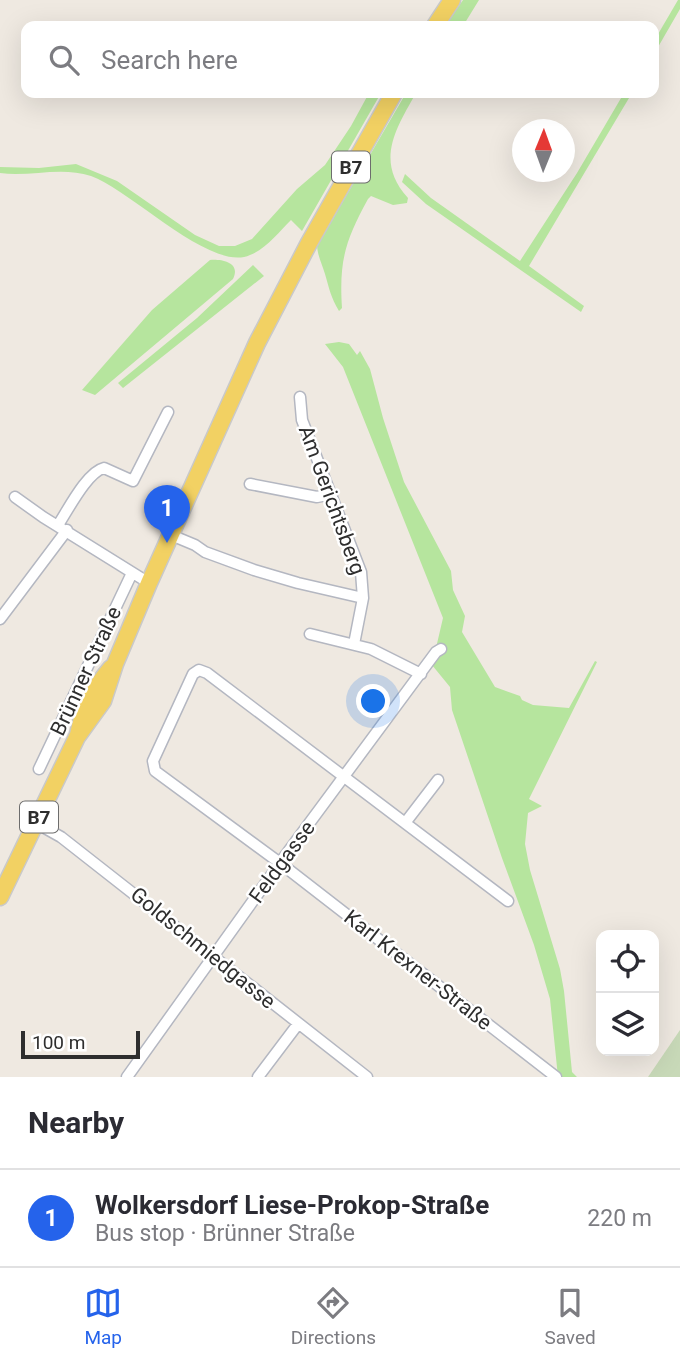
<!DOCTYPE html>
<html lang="en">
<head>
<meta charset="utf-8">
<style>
	:root { --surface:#fff; --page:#f7f7f7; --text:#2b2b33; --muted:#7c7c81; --line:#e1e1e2; --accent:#2563eb }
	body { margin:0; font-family:Roboto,sans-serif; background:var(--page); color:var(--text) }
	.controls { position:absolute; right:21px; bottom:21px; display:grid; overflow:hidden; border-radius:14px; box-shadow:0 7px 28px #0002 }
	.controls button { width:63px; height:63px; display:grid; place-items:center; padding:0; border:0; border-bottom:2px solid var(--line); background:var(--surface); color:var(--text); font:35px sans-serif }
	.compass { position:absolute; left:512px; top:119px; width:63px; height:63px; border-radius:50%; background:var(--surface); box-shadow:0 7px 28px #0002; rotate:1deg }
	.scale { position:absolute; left:21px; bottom:18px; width:119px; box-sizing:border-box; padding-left:7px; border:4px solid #2e2e2e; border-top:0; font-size:19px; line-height:24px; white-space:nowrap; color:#2e2e2e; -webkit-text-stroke:5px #fff; paint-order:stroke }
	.you { position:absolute; left:374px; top:702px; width:24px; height:24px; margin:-18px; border:5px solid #fff; border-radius:50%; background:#1a73e8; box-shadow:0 0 0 10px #1a73e833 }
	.badge { display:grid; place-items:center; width:46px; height:46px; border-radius:50%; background:var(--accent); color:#fff; font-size:23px; font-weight:700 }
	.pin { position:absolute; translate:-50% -58px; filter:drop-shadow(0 2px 4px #0008) }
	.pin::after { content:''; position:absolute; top:37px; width:24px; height:21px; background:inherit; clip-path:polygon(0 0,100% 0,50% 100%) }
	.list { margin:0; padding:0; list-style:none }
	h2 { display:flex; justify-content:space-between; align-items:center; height:91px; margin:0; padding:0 28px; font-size:30px }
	h2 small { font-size:23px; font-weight:400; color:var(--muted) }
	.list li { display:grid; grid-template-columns:46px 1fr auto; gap:21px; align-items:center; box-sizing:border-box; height:98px; padding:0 28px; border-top:2px solid var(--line) }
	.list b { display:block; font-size:26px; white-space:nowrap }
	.list p { margin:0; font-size:23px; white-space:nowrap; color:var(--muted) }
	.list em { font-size:23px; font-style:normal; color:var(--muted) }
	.icon { flex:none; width:38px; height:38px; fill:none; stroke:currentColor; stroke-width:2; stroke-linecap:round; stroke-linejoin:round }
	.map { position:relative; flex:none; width:680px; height:1077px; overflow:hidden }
	.search { position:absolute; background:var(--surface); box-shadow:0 7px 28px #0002; left:21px; right:21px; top:21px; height:77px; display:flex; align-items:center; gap:18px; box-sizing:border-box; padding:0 24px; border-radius:14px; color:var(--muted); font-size:26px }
	.sheet { height:189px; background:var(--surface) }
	nav { display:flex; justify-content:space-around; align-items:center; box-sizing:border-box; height:98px; border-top:2px solid var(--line); background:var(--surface); font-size:19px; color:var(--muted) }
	nav a { display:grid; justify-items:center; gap:4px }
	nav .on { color:var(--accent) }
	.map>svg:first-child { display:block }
</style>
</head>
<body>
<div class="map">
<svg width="680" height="1077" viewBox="0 0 680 1077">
	<rect width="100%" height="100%" fill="#efe9e1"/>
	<path fill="#b6e59e" d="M463,0H479L463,26H445Z
		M678,0H680V9L654,54V41Z
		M369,93H381L302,231L291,220C279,232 266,249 250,255C212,273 132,191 91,176C61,166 31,177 0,173V167L39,168L76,164L117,181L195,235L219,246H235L252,239L297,189L325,165L351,126Z
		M406,93H416C395,130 375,162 408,198L407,203L393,205L371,196L368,199C345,241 339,261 342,308L339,311C331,298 329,288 325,274C322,264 318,257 317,246Z
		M624,93H632L529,266L584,306L581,312L426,204L402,182L405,174L431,198L520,261L577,173Z
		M210,260C223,259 241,263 233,279L95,395L82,390L152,310Z
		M253,265L264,276L123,388L118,383L197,318Z
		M339,342L349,344L357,355L360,351L370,369L383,418L404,482L451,571L453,590L465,616L462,632L495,687L520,696L522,700L533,705L569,708L595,661L597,662L529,799L542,806L528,813L525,844L530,870L560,969L564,991L572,1072L577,1077H558L550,999L534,945L502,858L452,710L450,687L432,665L443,618L343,367L325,344Z"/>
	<path fill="#c8d9b8" d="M680,1030V1077H648Z"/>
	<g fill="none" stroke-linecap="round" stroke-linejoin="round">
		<defs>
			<path id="street" d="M300,397L302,420L361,572L363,598L354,644
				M250,484L317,497L332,494
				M15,497L43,517L149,583
				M58,525C68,510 87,472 104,468L133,481L168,412
				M171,535L195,545L205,552L254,570L298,583L363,598
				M0,619L67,530
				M310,634L371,649L421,674
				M39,769L132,573
				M36,823L61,837L367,1077
				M405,823L438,780
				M508,901L207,673L199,670L193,674L153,761L155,771L280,863L556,1077
				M127,1077L285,856L436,652L441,649
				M258,1077L298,1024"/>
			<path id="primary" d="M435,26L452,0
				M78,735C83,708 93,689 111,668
				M0,897L77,737L103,701L115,664L149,583L257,343L309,243L394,93"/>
		</defs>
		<use href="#street" stroke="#b4b7c1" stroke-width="13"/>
		<use href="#primary" stroke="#c9c9c9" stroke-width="19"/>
		<use href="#street" stroke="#fff" stroke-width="10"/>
		<use href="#primary" stroke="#f2d163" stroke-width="16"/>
	</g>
	<g text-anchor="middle" stroke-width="5" stroke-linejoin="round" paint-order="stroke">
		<g fill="#fff" stroke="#6d6d6d" stroke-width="2">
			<rect x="332" y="151.5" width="38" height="31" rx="5"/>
			<rect x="20" y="801.5" width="38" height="31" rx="5"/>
		</g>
		<g font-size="19" font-weight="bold" fill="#2e2e2e">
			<text x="351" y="174">B7</text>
			<text x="39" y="824">B7</text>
		</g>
		<g font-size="21" fill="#2e2e2e" stroke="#fff">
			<text transform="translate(332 500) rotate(70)" y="7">Am Gerichtsberg</text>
			<text transform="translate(86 671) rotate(-65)" y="7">Brünner Straße</text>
			<text transform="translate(282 862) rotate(-54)" y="7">Feldgasse</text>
			<text transform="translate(203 948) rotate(39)" y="7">Goldschmiedgasse</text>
			<text transform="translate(418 970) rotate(38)" y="7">Karl Krexner-Straße</text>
		</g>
	</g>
</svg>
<div class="controls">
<button><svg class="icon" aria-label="locate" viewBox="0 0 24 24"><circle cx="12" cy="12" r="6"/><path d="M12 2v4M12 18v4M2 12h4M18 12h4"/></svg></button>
<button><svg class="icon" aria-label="layers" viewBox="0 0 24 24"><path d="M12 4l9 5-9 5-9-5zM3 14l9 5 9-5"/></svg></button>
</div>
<svg class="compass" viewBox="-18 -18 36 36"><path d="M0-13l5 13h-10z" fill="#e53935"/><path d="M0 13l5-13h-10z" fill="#7c7c81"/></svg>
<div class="scale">100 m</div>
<div class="you"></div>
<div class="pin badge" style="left:167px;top:543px">1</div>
<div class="search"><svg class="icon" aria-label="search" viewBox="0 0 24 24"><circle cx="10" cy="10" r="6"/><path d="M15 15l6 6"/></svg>Search here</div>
</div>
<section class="sheet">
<h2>Nearby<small></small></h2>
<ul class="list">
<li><span class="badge">1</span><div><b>Wolkersdorf Liese-Prokop-Straße</b><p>Bus stop · Brünner Straße</p></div><em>220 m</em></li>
</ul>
</section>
<nav>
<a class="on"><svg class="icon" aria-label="map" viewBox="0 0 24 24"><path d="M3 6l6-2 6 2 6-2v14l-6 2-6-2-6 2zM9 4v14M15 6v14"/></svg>Map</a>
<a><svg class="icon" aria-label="directions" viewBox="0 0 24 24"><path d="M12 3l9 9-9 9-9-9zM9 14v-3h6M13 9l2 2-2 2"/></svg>Directions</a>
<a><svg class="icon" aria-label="saved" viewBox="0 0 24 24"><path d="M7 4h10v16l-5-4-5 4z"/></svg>Saved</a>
</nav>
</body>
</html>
